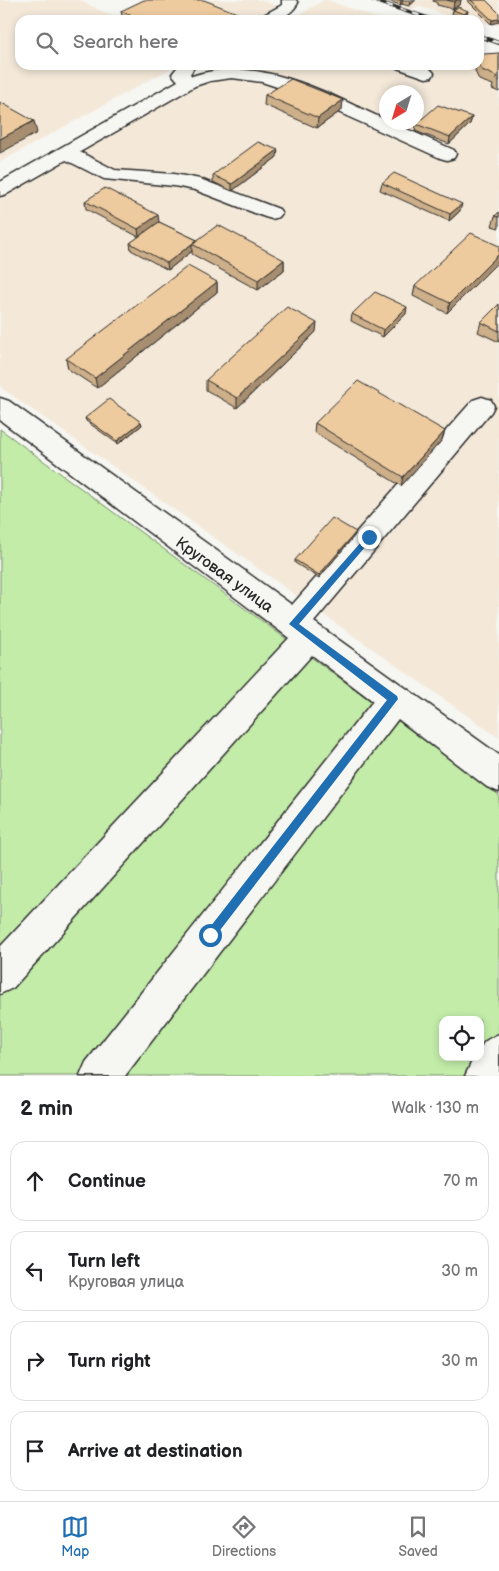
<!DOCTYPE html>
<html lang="en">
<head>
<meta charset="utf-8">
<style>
	:root { --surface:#fff; --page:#f2f2f2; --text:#202124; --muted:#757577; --line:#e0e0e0; --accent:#1f6fb2 }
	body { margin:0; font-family:"Balsamiq Sans",sans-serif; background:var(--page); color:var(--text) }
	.controls { position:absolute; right:15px; bottom:15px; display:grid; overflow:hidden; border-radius:10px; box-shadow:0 2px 8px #0003 }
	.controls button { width:45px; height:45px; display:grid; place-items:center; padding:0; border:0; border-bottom:1px solid var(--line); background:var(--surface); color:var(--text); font:25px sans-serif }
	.compass { position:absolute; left:379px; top:85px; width:45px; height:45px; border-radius:50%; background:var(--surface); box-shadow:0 2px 8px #0003; rotate:218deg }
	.stop { position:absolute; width:15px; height:15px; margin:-11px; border:4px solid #1f6fb2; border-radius:50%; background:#fff }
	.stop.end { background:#1f6fb2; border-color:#fff; box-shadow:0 1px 5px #0008 }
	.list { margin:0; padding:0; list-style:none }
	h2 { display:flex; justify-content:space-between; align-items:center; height:65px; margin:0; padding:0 20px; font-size:21px }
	h2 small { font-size:16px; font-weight:400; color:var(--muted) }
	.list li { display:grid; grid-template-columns:32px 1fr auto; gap:15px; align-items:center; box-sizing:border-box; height:80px; margin:0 10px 10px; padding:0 10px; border:1px solid var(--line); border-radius:15px }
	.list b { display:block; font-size:19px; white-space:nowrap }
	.list p { margin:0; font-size:16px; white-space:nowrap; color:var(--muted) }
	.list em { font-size:16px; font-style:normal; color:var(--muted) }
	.icon { flex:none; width:28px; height:28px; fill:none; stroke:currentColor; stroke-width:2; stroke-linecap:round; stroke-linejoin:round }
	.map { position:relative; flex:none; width:499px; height:1076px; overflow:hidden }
	.search { position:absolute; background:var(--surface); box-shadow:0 2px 8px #0003; left:15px; right:15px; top:15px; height:55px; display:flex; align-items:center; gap:12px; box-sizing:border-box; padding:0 18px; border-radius:15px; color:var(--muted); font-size:19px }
	.sheet { height:425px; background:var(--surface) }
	nav { display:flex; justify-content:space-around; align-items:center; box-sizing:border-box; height:70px; border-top:1px solid var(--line); background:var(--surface); font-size:14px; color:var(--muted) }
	nav a { display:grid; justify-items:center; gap:2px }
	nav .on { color:var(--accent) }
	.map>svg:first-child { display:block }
</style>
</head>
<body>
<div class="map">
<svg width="499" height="1076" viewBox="0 0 499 1076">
	<rect width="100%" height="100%" fill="#f6f6f2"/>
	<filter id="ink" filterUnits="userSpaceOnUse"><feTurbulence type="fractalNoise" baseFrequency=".02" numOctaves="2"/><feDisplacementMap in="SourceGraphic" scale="10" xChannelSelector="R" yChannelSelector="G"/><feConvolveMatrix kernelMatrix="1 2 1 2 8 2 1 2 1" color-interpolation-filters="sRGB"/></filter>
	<g filter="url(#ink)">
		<path fill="#f4e9d9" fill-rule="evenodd" d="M0,0H79L120,20H20V65H177L0,162Z
			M168,0H261L282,8L259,20H131Z
			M324,0H327L382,20H291Z
			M382,0H499V25L479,22V20L455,18L418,6L411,10Z
			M479,55L499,62V738L0,387V198L217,65H479ZM386,92H416V122H386Z"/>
		<path fill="#c2eca8" stroke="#768c6a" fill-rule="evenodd" d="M0,429L499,795V1076H0ZM443,1020H480V1057H443Z"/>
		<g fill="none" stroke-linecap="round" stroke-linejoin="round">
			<defs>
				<path id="minor" d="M282,0H296L298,3C289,19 274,20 257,20L260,17L282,5Z
					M179,65H191L193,69L190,74L192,76C260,54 326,93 386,120V122H391L454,150L456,154L454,158L447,160L440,158L298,94L262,82L232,78L210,81L195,86L80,152L115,170L174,174L200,179L279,209L282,213L279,217L272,219L265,217L195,190L174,186L104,179L66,160L7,194L0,196V182L178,81L172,74Z
					M395,65C407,65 427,62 434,73L432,77L426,78L397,68Z
					M482,397L491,400L494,406L491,412L314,622L499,755V792L487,787L398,719L125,1076H80L86,1062L373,701L312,655L13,988L0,994V947L289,638L0,420V398L9,401L292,605L473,400Z
					M499,1034V1076H465L474,1057H480C480,1042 486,1040 499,1034Z"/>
			</defs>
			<use href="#minor" stroke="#2b2b2b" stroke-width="3"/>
			<use href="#minor" fill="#f6f6f2" fill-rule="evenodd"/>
			<defs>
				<path id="rail" d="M373,0L433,20
					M479,36L499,43"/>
			</defs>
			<use href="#rail" stroke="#2b2b2b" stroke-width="4"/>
			<use href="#rail" stroke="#f6f6f2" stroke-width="2.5" stroke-dasharray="7" stroke-linecap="butt"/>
		</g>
		<path fill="#cdaf89" stroke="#2b2b2b" d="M386,0H415V1L409,6L402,4L400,5Z
			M433,0H461L460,4L453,9L437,5V3L433,1Z
			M467,0H486L499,13L491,24Z
			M453,10L468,11L467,14L463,17L452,14Z
			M121,11L247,20H123Z
			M499,53V92L492,89L493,85L479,80L475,71L476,65H479Z
			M265,95L342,110L317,128L264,105Z
			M472,117L470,124L449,144L415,131L416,124Z
			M277,157L232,191L213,182V175Z
			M382,183L460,211L449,221L380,190Z
			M85,201L159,222L197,240L284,260V270L258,290L192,254V251L168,270L131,250L130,243L139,237L86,209Z
			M499,212V228L492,226L495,216Z
			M499,246V261L447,313L413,296L415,286Z
			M217,282V292L97,388L68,369L66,359Z
			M499,304V342L478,332L481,322Z
			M352,314H406L383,337L351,321Z
			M316,332L237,408L206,390V380Z
			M85,418L141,422L142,425L118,444L86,421Z
			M315,423L445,431L442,440L401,486L314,432Z
			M355,535L319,578L295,563V560Z"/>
		<path fill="#a78e6f" stroke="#2b2b2b" d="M401,0H403L402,4L400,5Z
			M410,0H415V1L409,6Z
			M457,0H461L460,4L453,9L454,2Z
			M468,11L467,14L463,17L464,14Z
			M499,19V22L491,24L492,20Z
			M343,100L342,110L317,128L318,118Z
			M472,117L470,124L449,144L450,137Z
			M34,121L37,133L0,153V139Z
			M278,150L277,157L232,191V184Z
			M462,204L460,211L449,221L450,214Z
			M158,215L159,222L139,237L138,229Z
			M192,244V251L168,270L167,263Z
			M499,254V261L447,313L450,303Z
			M284,260V270L258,290V280Z
			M217,282V292L97,388L95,378Z
			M407,307L406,314L383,337L384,330Z
			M317,323L316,332L237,408V398Z
			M141,422L142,425L118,444L117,441Z
			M445,431L442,440L401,486L403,477Z
			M356,532L355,535L319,578V575Z"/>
		<path fill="#eecb9f" stroke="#2b2b2b" d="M144,0H204L247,17L242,20H142L121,11Z
			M447,0H457L454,2Z
			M471,0H486L499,13V19L492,20Z
			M458,7L468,11L464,14L453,10Z
			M499,53V81L495,79L498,77L482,70L479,65V59L484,54Z
			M291,79L343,100L318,118L265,95Z
			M0,102L34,121L0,139Z
			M438,105L472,117L450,137L416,124Z
			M258,142L278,150L232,184L213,175Z
			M394,173L462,204L450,214L382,183Z
			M105,188L158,215L138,229L85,201Z
			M499,212V217L495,216Z
			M159,222L197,240L167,263L130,243Z
			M218,225L284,260L258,280L192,244Z
			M471,233L499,246V254L450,303L415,286Z
			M188,266L217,282L95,378L66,359Z
			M375,292L407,307L384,330L352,314Z
			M499,304V331L481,322Z
			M287,307L317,323L237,398L206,380Z
			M358,381L445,431L403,477L315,423Z
			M109,399L141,422L117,441L85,418Z
			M332,518L356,532L319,575L295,560Z"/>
	</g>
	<path fill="#1f6fb2" d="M369,533L373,537L372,539L299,624L397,696L398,699L214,938L210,940L207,938L205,935L207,931L387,700L289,624Z"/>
	<g text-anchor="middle" stroke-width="4" stroke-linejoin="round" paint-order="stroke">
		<g font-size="16" fill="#2b2b2b" stroke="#f6f6f2">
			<text transform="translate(225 574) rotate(36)" y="6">Круговая улица</text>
		</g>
	</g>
</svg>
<div class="controls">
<button><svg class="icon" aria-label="locate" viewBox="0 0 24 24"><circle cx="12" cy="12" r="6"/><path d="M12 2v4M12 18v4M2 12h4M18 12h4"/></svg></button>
</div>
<svg class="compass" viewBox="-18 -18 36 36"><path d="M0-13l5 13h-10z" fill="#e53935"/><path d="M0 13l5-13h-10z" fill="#757577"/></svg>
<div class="stop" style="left:210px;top:935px"></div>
<div class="stop end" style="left:369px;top:537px"></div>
<div class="search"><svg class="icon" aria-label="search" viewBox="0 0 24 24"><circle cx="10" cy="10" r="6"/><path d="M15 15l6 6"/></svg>Search here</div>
</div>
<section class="sheet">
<h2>2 min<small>Walk · 130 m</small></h2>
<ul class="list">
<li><svg class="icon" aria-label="ahead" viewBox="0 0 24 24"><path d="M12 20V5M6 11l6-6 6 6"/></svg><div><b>Continue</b></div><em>70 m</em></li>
<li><svg class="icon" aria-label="left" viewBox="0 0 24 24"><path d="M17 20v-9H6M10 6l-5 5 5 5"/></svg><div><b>Turn left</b><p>Круговая улица</p></div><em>30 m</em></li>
<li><svg class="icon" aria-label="right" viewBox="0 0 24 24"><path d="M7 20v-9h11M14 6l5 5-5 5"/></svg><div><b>Turn right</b></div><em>30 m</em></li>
<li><svg class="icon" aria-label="arrive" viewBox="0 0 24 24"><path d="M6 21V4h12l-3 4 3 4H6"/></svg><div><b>Arrive at destination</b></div></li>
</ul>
</section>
<nav>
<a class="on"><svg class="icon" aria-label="map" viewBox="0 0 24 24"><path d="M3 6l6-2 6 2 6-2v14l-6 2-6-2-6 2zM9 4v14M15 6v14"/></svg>Map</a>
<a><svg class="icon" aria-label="directions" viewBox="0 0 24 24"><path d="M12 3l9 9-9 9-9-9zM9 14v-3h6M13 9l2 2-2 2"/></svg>Directions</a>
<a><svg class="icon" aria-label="saved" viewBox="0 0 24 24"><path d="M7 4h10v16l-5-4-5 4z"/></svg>Saved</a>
</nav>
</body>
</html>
